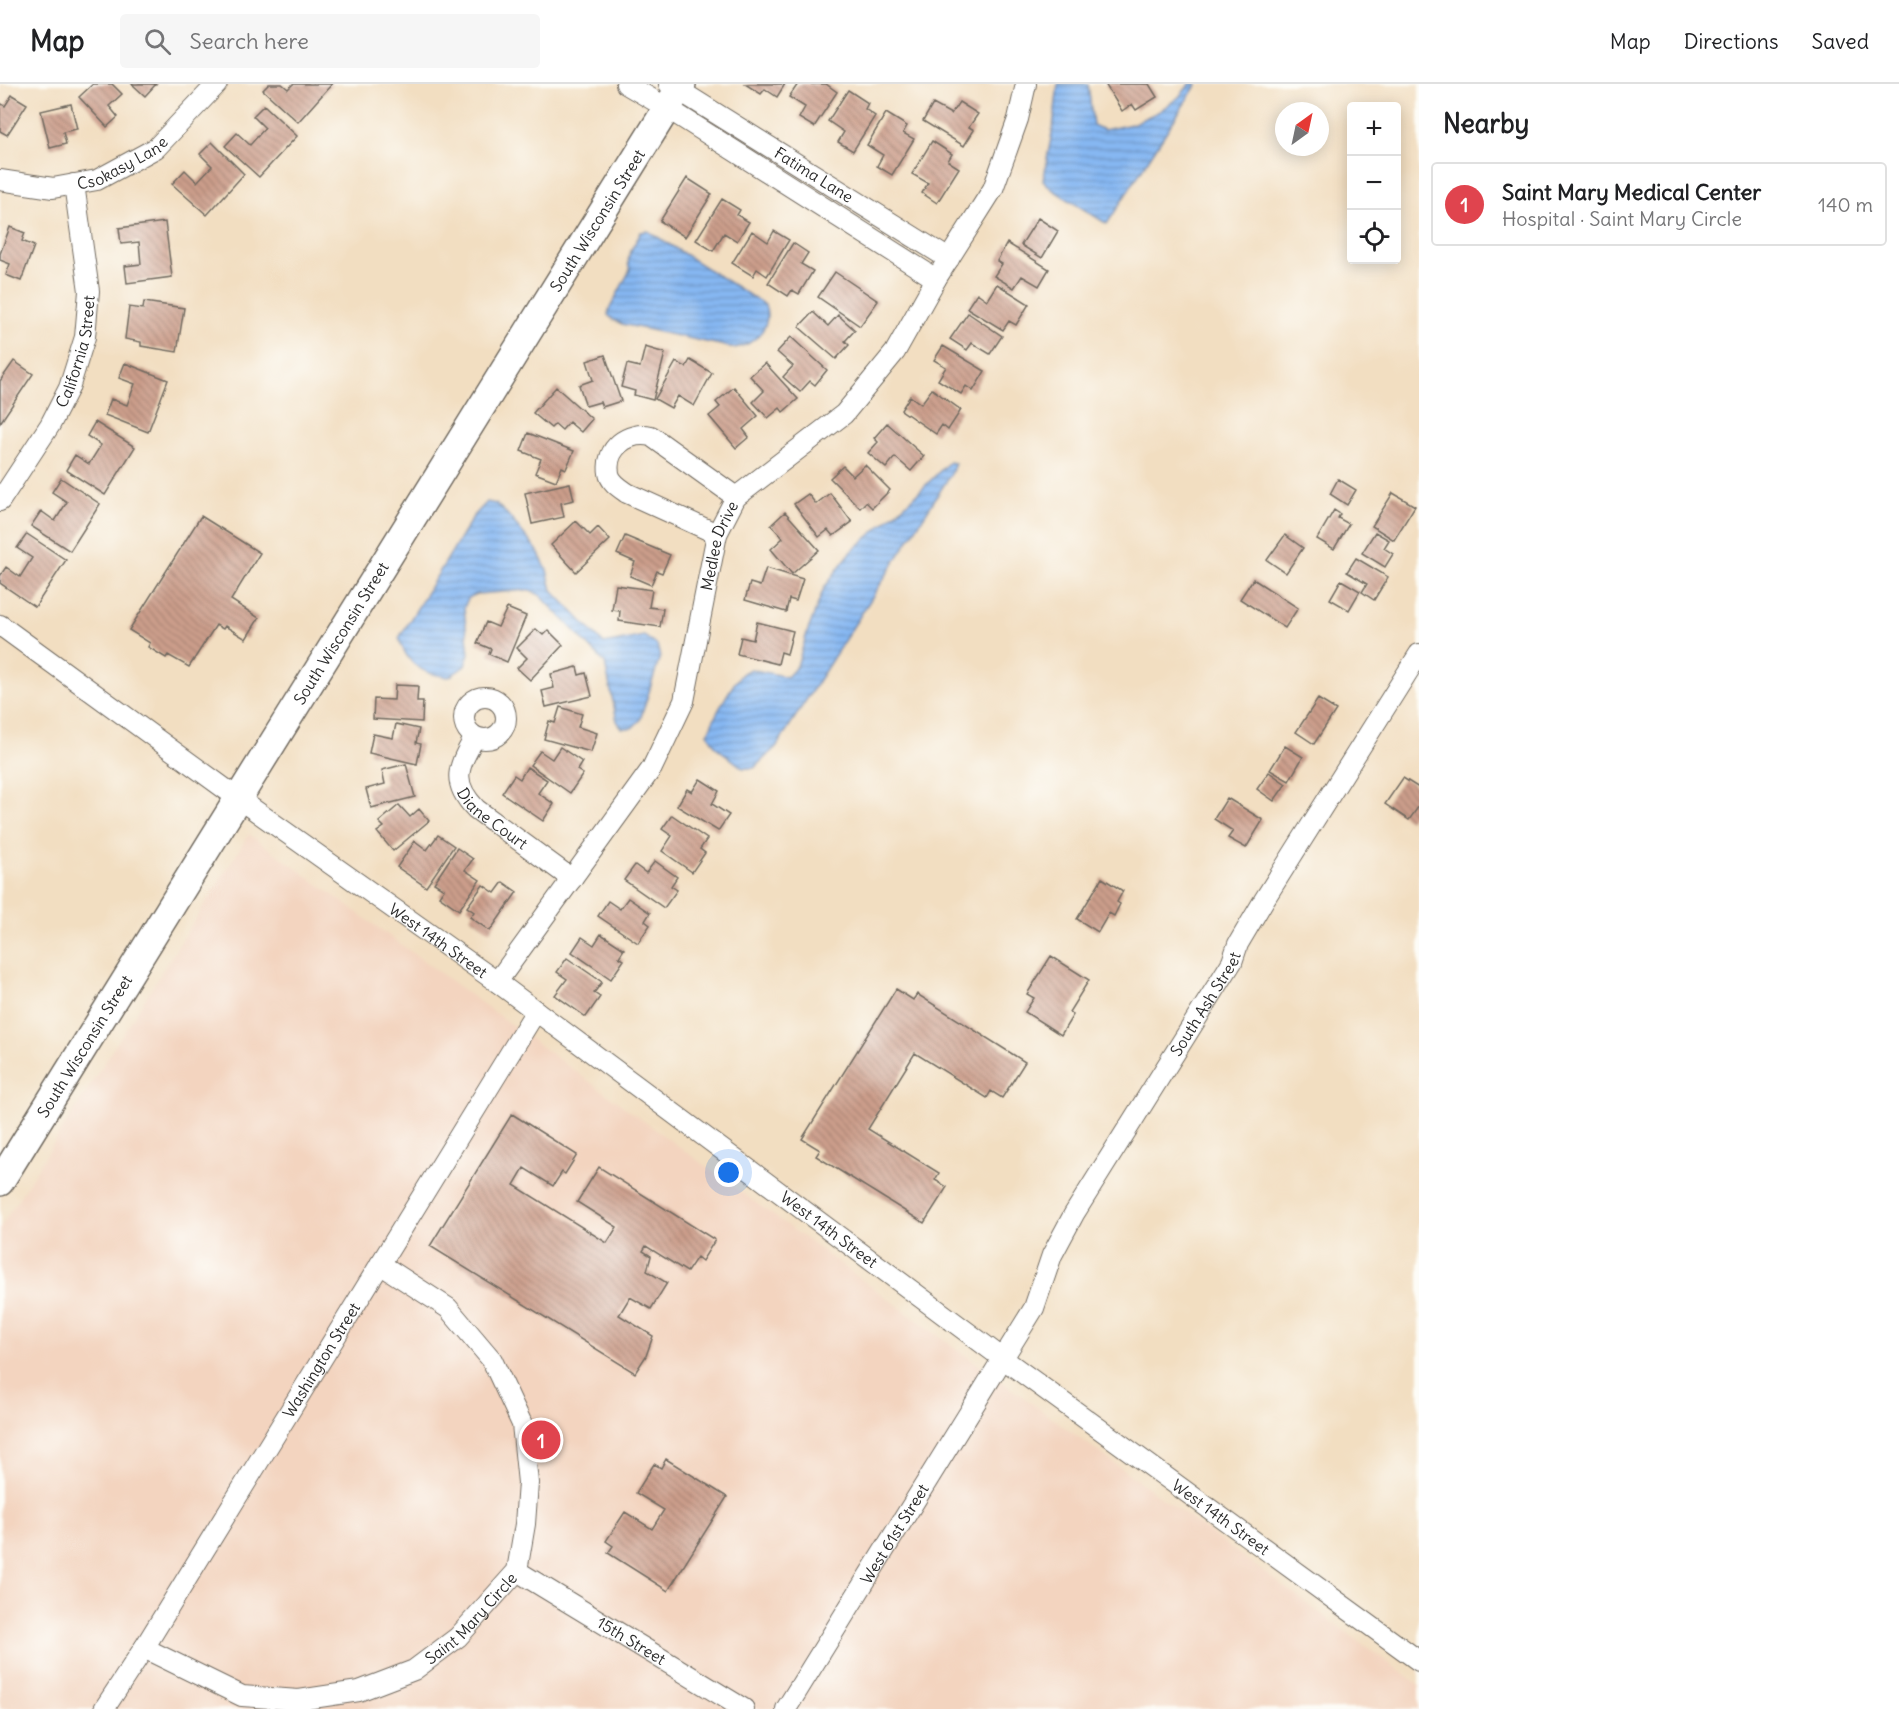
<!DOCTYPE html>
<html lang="en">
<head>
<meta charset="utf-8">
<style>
	:root { --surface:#fff; --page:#f6f6f6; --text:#202124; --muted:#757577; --line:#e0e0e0; --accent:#d93025 }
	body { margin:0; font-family:Delius,sans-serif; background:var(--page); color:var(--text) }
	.controls { position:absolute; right:18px; top:18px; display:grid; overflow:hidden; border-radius:6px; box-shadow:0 3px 15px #0003 }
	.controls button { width:54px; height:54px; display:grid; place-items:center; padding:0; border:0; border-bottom:2px solid var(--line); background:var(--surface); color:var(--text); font:30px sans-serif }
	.compass { position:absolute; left:1275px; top:18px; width:54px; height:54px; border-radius:50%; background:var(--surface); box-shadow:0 3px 15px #0003; rotate:33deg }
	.you { position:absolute; left:729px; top:1089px; width:21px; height:21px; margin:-15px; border:4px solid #fff; border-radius:50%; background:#1a73e8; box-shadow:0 0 0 9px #1a73e833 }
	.badge { display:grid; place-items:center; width:39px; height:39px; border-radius:50%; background:var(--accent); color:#fff; font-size:20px; font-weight:700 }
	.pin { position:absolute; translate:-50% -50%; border:3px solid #fff; box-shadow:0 2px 6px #0006 }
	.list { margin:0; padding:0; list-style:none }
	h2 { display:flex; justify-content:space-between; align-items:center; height:78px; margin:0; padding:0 24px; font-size:26px }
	h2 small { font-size:20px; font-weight:400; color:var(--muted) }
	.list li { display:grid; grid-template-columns:39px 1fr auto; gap:18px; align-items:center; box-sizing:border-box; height:84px; margin:0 12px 12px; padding:0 12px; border:2px solid var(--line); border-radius:6px }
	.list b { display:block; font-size:22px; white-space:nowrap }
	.list p { margin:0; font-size:20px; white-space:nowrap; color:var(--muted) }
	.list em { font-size:20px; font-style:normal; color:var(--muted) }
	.icon { flex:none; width:33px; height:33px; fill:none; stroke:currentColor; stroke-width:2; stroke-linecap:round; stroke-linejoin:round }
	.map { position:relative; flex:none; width:1419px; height:1625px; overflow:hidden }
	header { display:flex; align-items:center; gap:36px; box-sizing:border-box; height:84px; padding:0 30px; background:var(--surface); border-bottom:2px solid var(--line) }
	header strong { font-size:28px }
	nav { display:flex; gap:33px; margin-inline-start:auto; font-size:21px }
	.search { width:420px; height:54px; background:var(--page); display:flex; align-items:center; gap:15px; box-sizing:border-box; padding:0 21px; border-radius:6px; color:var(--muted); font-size:22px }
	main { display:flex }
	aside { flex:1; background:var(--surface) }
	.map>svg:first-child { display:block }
</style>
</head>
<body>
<header>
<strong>Map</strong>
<div class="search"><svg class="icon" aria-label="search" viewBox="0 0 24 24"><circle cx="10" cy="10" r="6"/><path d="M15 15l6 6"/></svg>Search here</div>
<nav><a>Map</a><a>Directions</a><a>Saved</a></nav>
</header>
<main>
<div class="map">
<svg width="1419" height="1625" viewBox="0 0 1419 1625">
	<defs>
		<pattern id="water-rules" width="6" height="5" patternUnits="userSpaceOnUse" patternTransform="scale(1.5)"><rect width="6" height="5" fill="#86b7f2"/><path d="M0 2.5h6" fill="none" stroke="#6e95c4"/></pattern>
		<pattern id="building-back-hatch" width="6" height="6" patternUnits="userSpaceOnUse" patternTransform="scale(1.5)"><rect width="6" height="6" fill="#cc9e8b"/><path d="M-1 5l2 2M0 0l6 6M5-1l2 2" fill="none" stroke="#a68172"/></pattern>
	</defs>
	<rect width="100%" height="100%" fill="#fdfcf7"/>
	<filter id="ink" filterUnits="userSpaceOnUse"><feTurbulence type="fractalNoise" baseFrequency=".0167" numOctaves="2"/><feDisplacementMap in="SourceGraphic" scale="12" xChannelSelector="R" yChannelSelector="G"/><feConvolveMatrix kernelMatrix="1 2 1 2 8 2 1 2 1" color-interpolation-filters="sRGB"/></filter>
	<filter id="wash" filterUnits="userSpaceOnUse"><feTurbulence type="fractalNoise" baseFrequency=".008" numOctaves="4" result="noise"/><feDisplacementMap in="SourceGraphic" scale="24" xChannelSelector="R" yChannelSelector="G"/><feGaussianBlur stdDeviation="1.35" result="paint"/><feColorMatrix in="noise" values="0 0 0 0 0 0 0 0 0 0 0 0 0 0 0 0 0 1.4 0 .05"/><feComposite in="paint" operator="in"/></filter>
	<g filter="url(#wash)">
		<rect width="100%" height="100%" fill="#f2dec1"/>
		<path fill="#f3d4bf" d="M249,750L1419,1601V1625H0V1144Z"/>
		<path fill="url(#water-rules)" stroke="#58718e" stroke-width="1.5" d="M1058,0H1088L1093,41L1104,46L1132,40L1158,28L1179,13L1190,0H1197L1107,140L1053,106L1043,96L1053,44Z
			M648,147L765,221C773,242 755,261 734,264L622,240L614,236L608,231L609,226L630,186C624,173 635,160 641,148Z
			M949,378L955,379L951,390L776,663L754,684H743L716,663L708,650C712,636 732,600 742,590C744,588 749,586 751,585L787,593L797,582L807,549L824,504L840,482L852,467L914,413Z
			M487,418L496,420L507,430L537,466L547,486L552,506L604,560L644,552L657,561L660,573L640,636L632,644H622L617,637L605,579L540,511L529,506L477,510L468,514L464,524L469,570L465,582L449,593C422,590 407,581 399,554L473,433Z"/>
		<g id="blocks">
			<path fill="url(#building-back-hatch)" d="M93,0H112L122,10L109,22L118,33L107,43L79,13Z
				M132,0H156L145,12Z
				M269,0H282L288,5L293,0H332L298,38L263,6Z
				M745,0H785L777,13L765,5L761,10Z
				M798,0H826L837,8L814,43L799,34L805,23L789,13Z
				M1105,0H1149L1157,13L1136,26L1132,20L1122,27Z
				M848,6L868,19L865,25L875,32L853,67L838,58L844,48L828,37Z
				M12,11L27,20L7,51L0,47V19L5,22Z
				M959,18L978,30L969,43L974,46L964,62L923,37L933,20L951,30Z
				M71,20L77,45L63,48L66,60L50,64L41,27Z
				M264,21L297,52L259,93L225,62L237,49L250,61L265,44L253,32Z
				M886,29L907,42L903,49L914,55L892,91L877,82L883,71L867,61Z
				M932,57L952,70L948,77L959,84L937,119L922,109L928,99L912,90Z
				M212,58L244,90L207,131L172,100L185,86L197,98L212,82L200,70Z
				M687,94L712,110L685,153L660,137Z
				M722,115L740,126L737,131L749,138L737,157L724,149L713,167L696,156Z
				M1038,134L1058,147L1042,174L1021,161Z
				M165,138L172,193L127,199L125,182L141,180L139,158L121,160L119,144Z
				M10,143L25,149L22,157L34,162L21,197L6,191L10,180L0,176V170Z
				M752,147L768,158L774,147L789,156L767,192L757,185L753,192L732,179Z
				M793,159L808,169L801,180L813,187L799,210L792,206L788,212L768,199Z
				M1007,159L1049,185L1039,202L1022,192L1014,204L994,192L1002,180L997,177Z
				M835,188L878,217L860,242L818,213Z
				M997,200L1029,220L1016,241L1009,237L1003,246L967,224L977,209L987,216Z
				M144,218L184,224L177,268L141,262V258L125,255L129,223L143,225Z
				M813,228L828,242L838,231L855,246L845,257L849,261L836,275L799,243Z
				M968,229L1002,252L990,270L972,259L967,266L950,255Z
				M791,253L827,286L815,301L810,297L800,308L783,293L793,282L777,268Z
				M943,262L985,287L973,307L966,302L961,310L938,296L946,283L934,276Z
				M645,263L665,269L653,316L634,311L635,307L621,303L627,280L640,283Z
				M605,271L621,317L602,323L600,318L586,322L579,301L593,296L587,277Z
				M690,276L712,289L694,322L678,312L671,324L655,315L676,278L686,283Z
				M14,277L33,290L0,339V297Z
				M125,279L168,296L148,348L105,331L111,315L127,321L135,300L119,294Z
				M765,279L798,315L783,328L780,324L768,334L753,318L764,307L750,292Z
				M556,303L592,335L581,348L569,338L562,346L555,340L551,344L533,329Z
				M734,303L758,332L743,345L749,353L736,364L709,332L720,323L716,318Z
				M932,305L961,326L948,346L942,341L936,350L901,326L910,312L921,320Z
				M95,338L135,363L105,411L66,386L75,371L89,380L101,361L87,352Z
				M887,339L924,372L911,387L895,373L886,384L868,369L878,358L874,354Z
				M528,349L574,367L566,385L562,383L556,397L535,389L541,375L521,367Z
				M865,381L890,406L872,424L866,418L860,424L830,394L843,382L853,392Z
				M61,394L100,420L70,467L31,442L41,427L55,437L67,418L52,408Z
				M1338,395L1356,406L1347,421L1330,410Z
				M570,399L574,416L561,419L564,433L532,440L525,409Z
				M830,409L852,438L833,452L828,446L819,453L794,420L808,410L816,420Z
				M1393,409L1415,422L1394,456L1372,442Z
				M1334,426L1340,430L1338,434L1349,440L1334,465L1317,455Z
				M785,428L819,466L792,490L771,465L783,454L771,441Z
				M201,432L260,469L231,516L259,534L246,555L225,542L223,545L216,541L189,583L168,571L166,574L148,563L150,559L129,546Z
				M576,437L590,451L598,443L610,456L576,488L551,461Z
				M1375,448L1389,456L1384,464L1393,470L1385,483L1362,469Z
				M27,450L66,476L35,523L0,499V492L6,483L20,493L32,474L17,464Z
				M1285,451L1303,464L1286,489L1267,476Z
				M625,452L670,471L662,489L657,487L651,501L630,492L635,478L617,470Z
				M1356,474L1388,493L1374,516L1362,508L1367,500L1347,488Z
				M766,484L803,495L796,517L789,515L786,528L745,516L750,499L760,502Z
				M1253,495L1298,524L1285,544L1240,515Z
				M1341,496L1360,507L1349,526L1330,515Z
				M616,501L652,506L649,523L663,525L660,543L619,537L620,527L612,526Z
				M507,524L526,532L507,578L489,570L491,565L477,559L486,538L498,543Z
				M757,538L793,547L787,570L781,568L778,580L737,570L741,553L753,556Z
				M536,545L543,551L548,546L563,561L530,596L517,584L527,574L517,564Z
				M577,583L579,591L586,589L592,612L546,623L542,607L554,604L551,590Z
				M395,601L418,602L417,617H423L422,638L373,635L374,615L394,616Z
				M1318,615L1336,626L1314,660L1296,648Z
				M560,623L582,630L578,643L597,649L591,668L544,655L549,637L555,639Z
				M396,640L419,645L416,659L421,660L417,680L369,669L373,650L393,654Z
				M1285,662L1303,673L1289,697L1270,686Z
				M560,663L582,678L577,686L583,690L570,709L530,681L540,667L552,675Z
				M406,680L415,713L371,724L366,705L385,700L382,686Z
				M527,683L547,696L538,709L554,720L543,737L502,709L514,691L520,695Z
				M1269,688L1286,700L1274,717L1257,705Z
				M1403,694L1419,704V722L1409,736L1385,720Z
				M700,695L719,707L712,720L729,731L718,747L677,722L687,705L692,708Z
				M1227,714L1263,736L1246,764L1228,754L1233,747L1214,735Z
				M399,721L410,733L419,725L429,737L393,767L377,748L384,743L379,738Z
				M672,731L707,755L700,765L705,769L692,788L662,767L672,752L662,745Z
				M438,751L454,762L426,803L397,783L415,757L427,766Z
				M457,764L473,775L465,786L480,796L459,826L439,812L444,805L434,799Z
				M655,777L677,793L671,802L677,806L664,824L624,796L635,781L646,789Z
				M1102,794L1123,807L1117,818L1120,820L1114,832L1109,829L1098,848L1077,835Z
				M503,798L517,808L490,847L470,833L474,828L467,823L483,801L495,809Z
				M628,814L650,829L645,837L650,841L638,859L598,832L608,817L620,825Z
				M601,850L624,865L619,873L624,876L611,895L572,868L582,853L594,861Z
				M1051,872L1089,896L1069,928L1073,931L1061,951L1025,928L1034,914L1027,910Z
				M567,874L602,898L594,909L600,913L586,933L555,911L567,895L557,888Z
				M896,905L913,916L917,910L1025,978L1002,1014L991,1007L987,1014L915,969L868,1045L939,1089L935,1096L947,1103L924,1139L816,1072L820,1066L802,1055Z
				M512,1030L577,1071L565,1090L562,1088L553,1102L524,1084L514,1101L607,1159L617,1143L577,1118L599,1083L715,1156L702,1177L697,1173L687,1188L646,1162L643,1167L651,1172L647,1187L667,1199L651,1225L630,1213L619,1231L653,1252L646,1272L635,1289L430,1162Z
				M666,1375L727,1413L668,1507L608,1469L613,1462L606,1457L625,1428L652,1445L664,1426L636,1409L654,1380L661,1384Z"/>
		</g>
	</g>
	<g filter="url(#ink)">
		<use href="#blocks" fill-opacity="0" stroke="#716a60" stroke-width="1.5"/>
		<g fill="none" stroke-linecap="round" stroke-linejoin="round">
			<defs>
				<g id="street">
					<path d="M626,0L667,24L936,195"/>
					<path id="s1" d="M669,0L949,175"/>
					<path id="s2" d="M0,96L53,104L97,96L156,64L217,0"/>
					<path id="s3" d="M0,417L50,341L69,304L85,253L89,207L74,100"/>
					<path d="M717,450L627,409C620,404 610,398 609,389C605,364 628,347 651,352L736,413"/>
					<path id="s4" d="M0,541L239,715L497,898L1002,1274L1419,1577"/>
					<circle cx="485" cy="634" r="21"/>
					<path id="s5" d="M475,653C458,683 450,698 476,725L572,795"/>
					<path id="s6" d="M497,898L652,684L684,617L717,450L736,413L844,330L895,268L936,195L993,105L1018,35L1026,0"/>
					<path id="s7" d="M517,1487L744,1625"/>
					<path id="s8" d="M144,1564L242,1612L299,1616L359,1607L414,1586L458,1553L517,1487L525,1440L528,1399L522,1340L492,1276L448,1224L380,1180"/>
					<path id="s9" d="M104,1625L144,1564L536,927"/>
					<path id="s10" d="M786,1625L1034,1224L1052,1171L1074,1130L1232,878L1238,860L1264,816L1419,570"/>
				</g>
				<g id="secondary">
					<path id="s11" d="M0,1098L682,0"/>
				</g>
			</defs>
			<use href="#street" stroke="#716a60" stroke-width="22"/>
			<use href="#secondary" stroke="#716a60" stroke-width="30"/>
			<use href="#street" stroke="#fff" stroke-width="20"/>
			<use href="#secondary" stroke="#fff" stroke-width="27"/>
		</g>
	</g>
	<g text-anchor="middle" stroke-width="4.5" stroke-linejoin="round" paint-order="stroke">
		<g font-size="16" fill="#2b2b2b" stroke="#fdfcf7">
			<text dy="6" stroke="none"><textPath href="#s2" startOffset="128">Csokasy Lane</textPath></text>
			<text dy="6" stroke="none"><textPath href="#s1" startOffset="171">Fatima Lane</textPath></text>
			<text dy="6" stroke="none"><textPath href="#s11" startOffset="1132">South Wisconsin Street</textPath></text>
			<text dy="6" stroke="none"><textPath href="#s3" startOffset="170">California Street</textPath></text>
			<text dy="6" stroke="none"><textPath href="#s6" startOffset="498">Medlee Drive</textPath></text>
			<text dy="6" stroke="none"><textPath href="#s11" startOffset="646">South Wisconsin Street</textPath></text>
			<text dy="6" stroke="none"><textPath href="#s5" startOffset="99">Diane Court</textPath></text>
			<text dy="6" stroke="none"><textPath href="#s4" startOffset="540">West 14th Street</textPath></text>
			<text dy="6" stroke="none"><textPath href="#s10" startOffset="822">South Ash Street</textPath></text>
			<text dy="6" stroke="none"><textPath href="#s11" startOffset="160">South Wisconsin Street</textPath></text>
			<text dy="6" stroke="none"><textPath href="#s4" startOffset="1026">West 14th Street</textPath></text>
			<text dy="6" stroke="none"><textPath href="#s9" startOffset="411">Washington Street</textPath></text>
			<text dy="6" stroke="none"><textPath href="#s4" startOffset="1512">West 14th Street</textPath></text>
			<text dy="6" stroke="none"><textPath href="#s10" startOffset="206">West 61st Street</textPath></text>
			<text dy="6" stroke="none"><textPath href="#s8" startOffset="363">Saint Mary Circle</textPath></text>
			<text dy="6" stroke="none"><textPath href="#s7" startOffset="134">15th Street</textPath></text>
		</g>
	</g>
</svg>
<div class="controls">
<button>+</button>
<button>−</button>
<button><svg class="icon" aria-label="locate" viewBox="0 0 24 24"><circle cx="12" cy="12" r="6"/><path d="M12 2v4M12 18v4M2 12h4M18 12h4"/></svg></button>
</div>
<svg class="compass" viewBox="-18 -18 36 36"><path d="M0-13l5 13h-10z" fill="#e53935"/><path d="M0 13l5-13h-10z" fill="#757577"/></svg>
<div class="you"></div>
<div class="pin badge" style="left:541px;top:1356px;background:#e0444e">1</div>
</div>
<aside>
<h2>Nearby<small></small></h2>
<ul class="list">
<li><span class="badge" style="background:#e0444e">1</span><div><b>Saint Mary Medical Center</b><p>Hospital · Saint Mary Circle</p></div><em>140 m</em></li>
</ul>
</aside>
</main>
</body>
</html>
